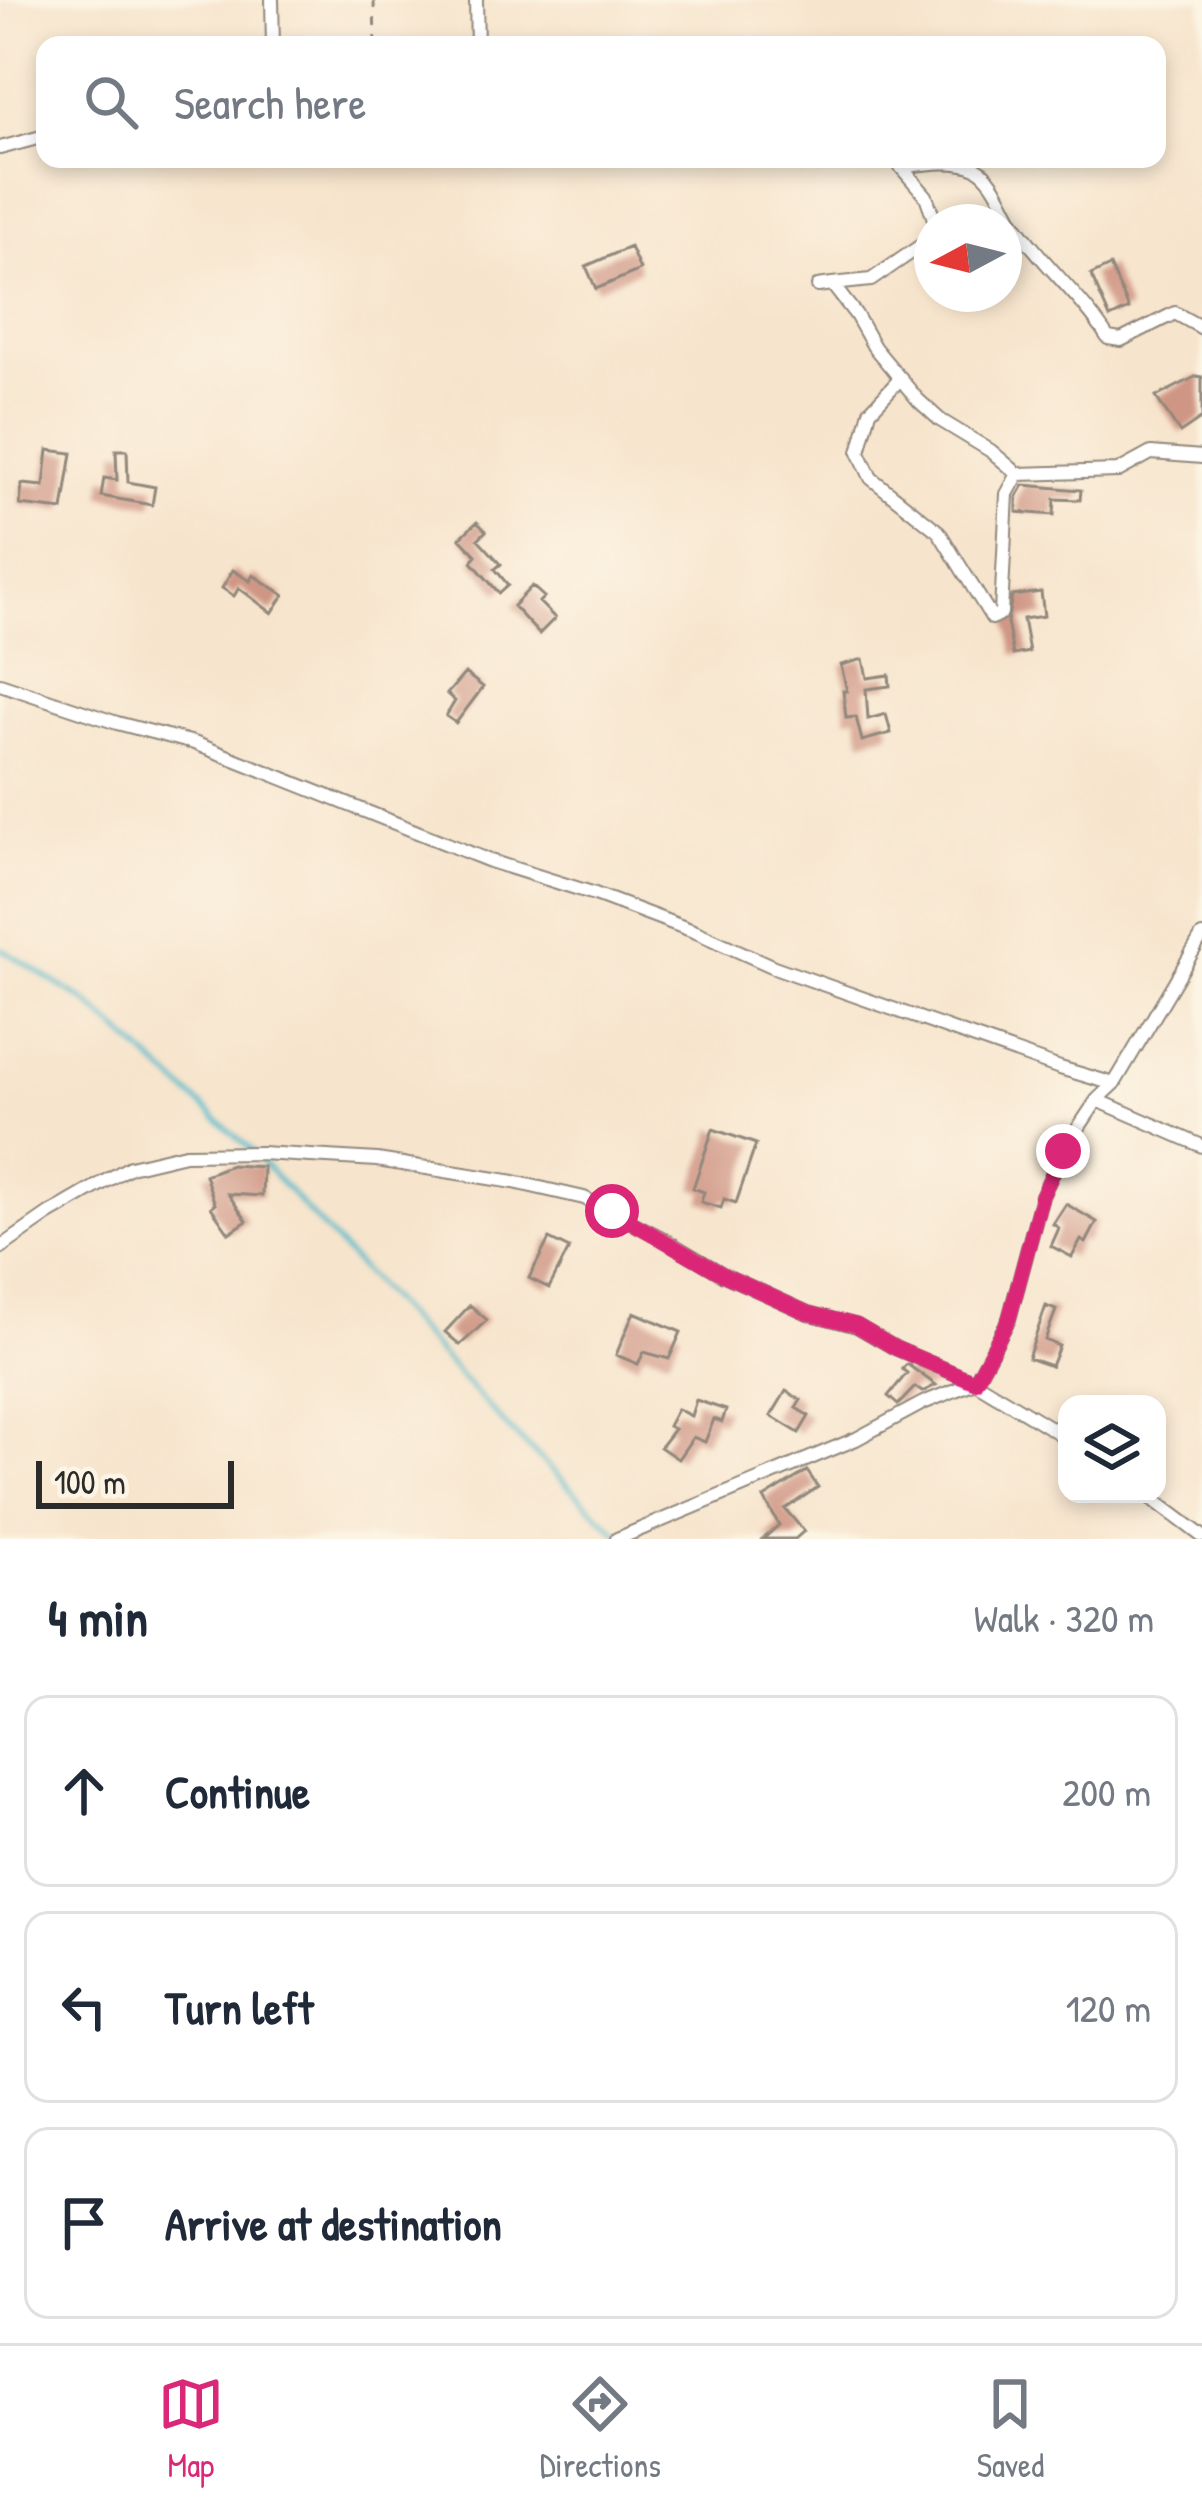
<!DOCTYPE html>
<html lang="en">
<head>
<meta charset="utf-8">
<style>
	:root { --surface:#fff; --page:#f2f2f3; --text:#1f2937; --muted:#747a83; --line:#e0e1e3; --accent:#db2777 }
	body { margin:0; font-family:"Patrick Hand",sans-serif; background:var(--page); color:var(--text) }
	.controls { position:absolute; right:36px; bottom:36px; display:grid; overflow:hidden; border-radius:24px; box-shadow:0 6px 18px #0003 }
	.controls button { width:108px; height:108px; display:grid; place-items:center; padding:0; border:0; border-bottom:3px solid var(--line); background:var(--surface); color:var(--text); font:60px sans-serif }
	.compass { position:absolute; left:914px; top:204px; width:108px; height:108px; border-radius:50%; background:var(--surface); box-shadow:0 6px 18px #0003; rotate:263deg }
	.scale { position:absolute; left:36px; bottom:30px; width:198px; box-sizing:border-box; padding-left:12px; border:6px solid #2b2b2b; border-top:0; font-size:33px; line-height:42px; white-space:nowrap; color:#2b2b2b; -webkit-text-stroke:9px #fcf5e5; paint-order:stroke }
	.stop { position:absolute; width:36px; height:36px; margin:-27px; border:9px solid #db2777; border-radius:50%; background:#fff }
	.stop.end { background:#db2777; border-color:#fff; box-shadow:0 3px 12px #0008 }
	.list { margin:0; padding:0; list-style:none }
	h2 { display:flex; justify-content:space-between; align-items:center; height:156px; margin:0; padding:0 48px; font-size:51px }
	h2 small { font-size:39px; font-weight:400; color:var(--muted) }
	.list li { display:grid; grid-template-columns:78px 1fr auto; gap:36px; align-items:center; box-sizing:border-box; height:192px; margin:0 24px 24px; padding:0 24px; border:3px solid var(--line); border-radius:24px }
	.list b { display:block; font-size:45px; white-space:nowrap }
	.list em { font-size:39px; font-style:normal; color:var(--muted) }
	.icon { flex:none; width:66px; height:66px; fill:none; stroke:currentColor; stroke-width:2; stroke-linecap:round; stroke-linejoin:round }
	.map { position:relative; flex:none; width:1202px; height:1539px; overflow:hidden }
	.search { position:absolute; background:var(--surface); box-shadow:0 6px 18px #0003; left:36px; right:36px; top:36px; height:132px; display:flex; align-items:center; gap:30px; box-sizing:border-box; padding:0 42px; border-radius:24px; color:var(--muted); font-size:45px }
	.sheet { height:804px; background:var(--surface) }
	nav { display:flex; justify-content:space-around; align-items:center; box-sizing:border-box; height:168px; border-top:3px solid var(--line); background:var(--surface); font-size:33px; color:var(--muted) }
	nav a { display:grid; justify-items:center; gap:6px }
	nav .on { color:var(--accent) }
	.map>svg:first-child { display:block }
</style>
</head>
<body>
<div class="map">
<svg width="1202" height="1539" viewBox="0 0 1202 1539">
	<rect width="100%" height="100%" fill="#fcf5e5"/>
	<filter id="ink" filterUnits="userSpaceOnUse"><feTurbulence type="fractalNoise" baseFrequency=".00833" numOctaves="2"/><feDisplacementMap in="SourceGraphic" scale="24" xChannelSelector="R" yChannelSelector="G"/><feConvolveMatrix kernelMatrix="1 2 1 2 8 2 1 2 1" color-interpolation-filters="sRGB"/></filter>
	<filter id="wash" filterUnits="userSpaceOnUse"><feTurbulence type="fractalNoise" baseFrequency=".004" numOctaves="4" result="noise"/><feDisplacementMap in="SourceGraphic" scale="48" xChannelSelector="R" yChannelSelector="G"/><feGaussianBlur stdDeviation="2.7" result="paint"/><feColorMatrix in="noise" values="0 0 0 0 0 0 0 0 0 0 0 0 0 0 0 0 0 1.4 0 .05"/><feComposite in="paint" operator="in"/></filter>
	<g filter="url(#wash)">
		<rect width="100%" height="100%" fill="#f7e4cc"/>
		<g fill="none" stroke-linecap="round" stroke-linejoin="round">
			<path stroke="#50bbcc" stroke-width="4.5" d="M0,948L88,1003L248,1147L508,1428L621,1536"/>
		</g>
		<g id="blocks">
			<path fill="#d09685" d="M630,247L640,270L596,289L586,266Z
				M1110,266L1129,309L1110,318L1091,275Z
				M1197,376L1202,377V418L1180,433L1156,397Z
				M48,450L72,453L63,510L20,505L22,484L44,486Z
				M116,450H127L128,482L155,487L152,505L101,496L104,478L117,480Z
				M1024,485L1081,490L1080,500L1055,499L1054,515L1017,512V497Z
				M477,522L486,531L478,539L501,564L495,569L508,585L499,593L472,562L476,555L460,538Z
				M233,570L250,581L253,575L284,595L272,613L239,588L234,596L222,588Z
				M532,586L544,597L539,602L555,618L539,634L513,606Z
				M1041,592L1044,616L1023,619L1029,652L1013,655L1007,622L1012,596Z
				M863,659L867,678L889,675L890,686L866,689L868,719L886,714L891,733L862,741L856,717L846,718L843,691H847L841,665Z
				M465,673L483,687L456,723L446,716L455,701L447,694Z
				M713,1129L756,1144L736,1203L724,1199L721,1208L701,1202L704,1192L693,1188Z
				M231,1165L263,1167L262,1196L228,1194L247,1221L229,1233L211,1207L215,1204L205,1175Z
				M1066,1204L1097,1222L1086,1243L1081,1240L1072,1257L1051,1246L1059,1228L1053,1224Z
				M549,1239L569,1249L549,1288L529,1278Z
				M470,1305L487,1320L460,1345L445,1332Z
				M1046,1306L1056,1310L1045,1340L1059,1346L1051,1366L1028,1358Z
				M634,1312L681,1332L669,1359L644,1352L638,1364L616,1355Z
				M907,1364L936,1385L922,1392L915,1387L898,1405L888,1396L907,1373L902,1369Z
				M786,1391L801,1400L796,1408L809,1416L799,1433L771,1416Z
				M696,1400L726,1410L722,1422L714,1419L705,1442L693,1437L678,1459L660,1447L674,1429L668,1426L677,1409L691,1416Z
				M807,1471L818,1487L785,1509L804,1531L795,1539H763L779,1525L764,1498Z"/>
		</g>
	</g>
	<g filter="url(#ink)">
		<use href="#blocks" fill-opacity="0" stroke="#91887c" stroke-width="3"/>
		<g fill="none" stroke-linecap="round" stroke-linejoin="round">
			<defs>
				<path id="street" d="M272,0L273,45
					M476,0L477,45
					M0,148L45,136
					M895,159L901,167C923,164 955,158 976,168C994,177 1003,205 1013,221C1041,264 1081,295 1108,338L1121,340L1175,313L1202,328
					M901,167L926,196L935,222
					M832,284L871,280L932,238
					M818,286L832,284L856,315L874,347L918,400L940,420L991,451L1018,474L1118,471L1151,453L1202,457
					M901,378L870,411L859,452L871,478L939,532L992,618L1001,613L1007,494L1018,474
					M0,684L117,723L194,743L490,861L595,894L696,932L774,967L1060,1068L1114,1084
					M1097,1100L1202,1146
					M0,1248L49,1214L130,1167L185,1154L261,1153L377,1160L514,1182L584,1198L658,1236L724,1275L808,1313L857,1326L895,1348L975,1382L1067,1438
					M1146,1494L1202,1536
					M617,1539L856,1439L923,1403L975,1382L1009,1319L1042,1196L1063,1151L1097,1100L1114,1084L1202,936"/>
			</defs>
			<use href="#street" stroke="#91887c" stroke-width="16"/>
			<path stroke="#91887c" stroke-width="3" stroke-dasharray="9 9" stroke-linecap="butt" d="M374,0L375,45"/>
			<use href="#street" stroke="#fff" stroke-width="12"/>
		</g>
	</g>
	<g fill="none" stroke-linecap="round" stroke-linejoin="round" filter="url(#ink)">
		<path stroke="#db2777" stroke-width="15" d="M612,1211L724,1275L808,1313L856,1325L895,1348L975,1382L1009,1319L1042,1196L1063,1151"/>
	</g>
</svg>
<div class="controls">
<button><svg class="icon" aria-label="layers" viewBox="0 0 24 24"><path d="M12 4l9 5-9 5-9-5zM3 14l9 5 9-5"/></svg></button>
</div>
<svg class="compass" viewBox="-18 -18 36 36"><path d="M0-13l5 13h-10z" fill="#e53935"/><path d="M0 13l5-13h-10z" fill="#747a83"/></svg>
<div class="scale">100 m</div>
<div class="stop" style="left:612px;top:1211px"></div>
<div class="stop end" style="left:1063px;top:1151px"></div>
<div class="search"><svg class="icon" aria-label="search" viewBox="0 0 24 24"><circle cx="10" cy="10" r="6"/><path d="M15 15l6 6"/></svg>Search here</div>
</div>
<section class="sheet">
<h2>4 min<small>Walk · 320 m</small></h2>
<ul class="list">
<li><svg class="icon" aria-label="ahead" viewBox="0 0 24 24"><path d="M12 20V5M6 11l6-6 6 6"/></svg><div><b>Continue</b></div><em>200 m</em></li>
<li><svg class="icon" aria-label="left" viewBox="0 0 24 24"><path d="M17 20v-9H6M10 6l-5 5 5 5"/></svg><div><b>Turn left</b></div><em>120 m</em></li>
<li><svg class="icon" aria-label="arrive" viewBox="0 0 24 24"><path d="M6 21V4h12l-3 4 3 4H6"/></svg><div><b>Arrive at destination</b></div></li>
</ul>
</section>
<nav>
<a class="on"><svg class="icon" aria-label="map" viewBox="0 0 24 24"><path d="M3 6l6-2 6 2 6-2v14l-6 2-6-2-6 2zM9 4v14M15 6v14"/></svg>Map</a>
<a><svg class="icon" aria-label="directions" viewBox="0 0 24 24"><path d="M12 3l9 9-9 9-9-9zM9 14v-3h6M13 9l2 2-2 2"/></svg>Directions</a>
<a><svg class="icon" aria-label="saved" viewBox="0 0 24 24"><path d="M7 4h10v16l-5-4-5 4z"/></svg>Saved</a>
</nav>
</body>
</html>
